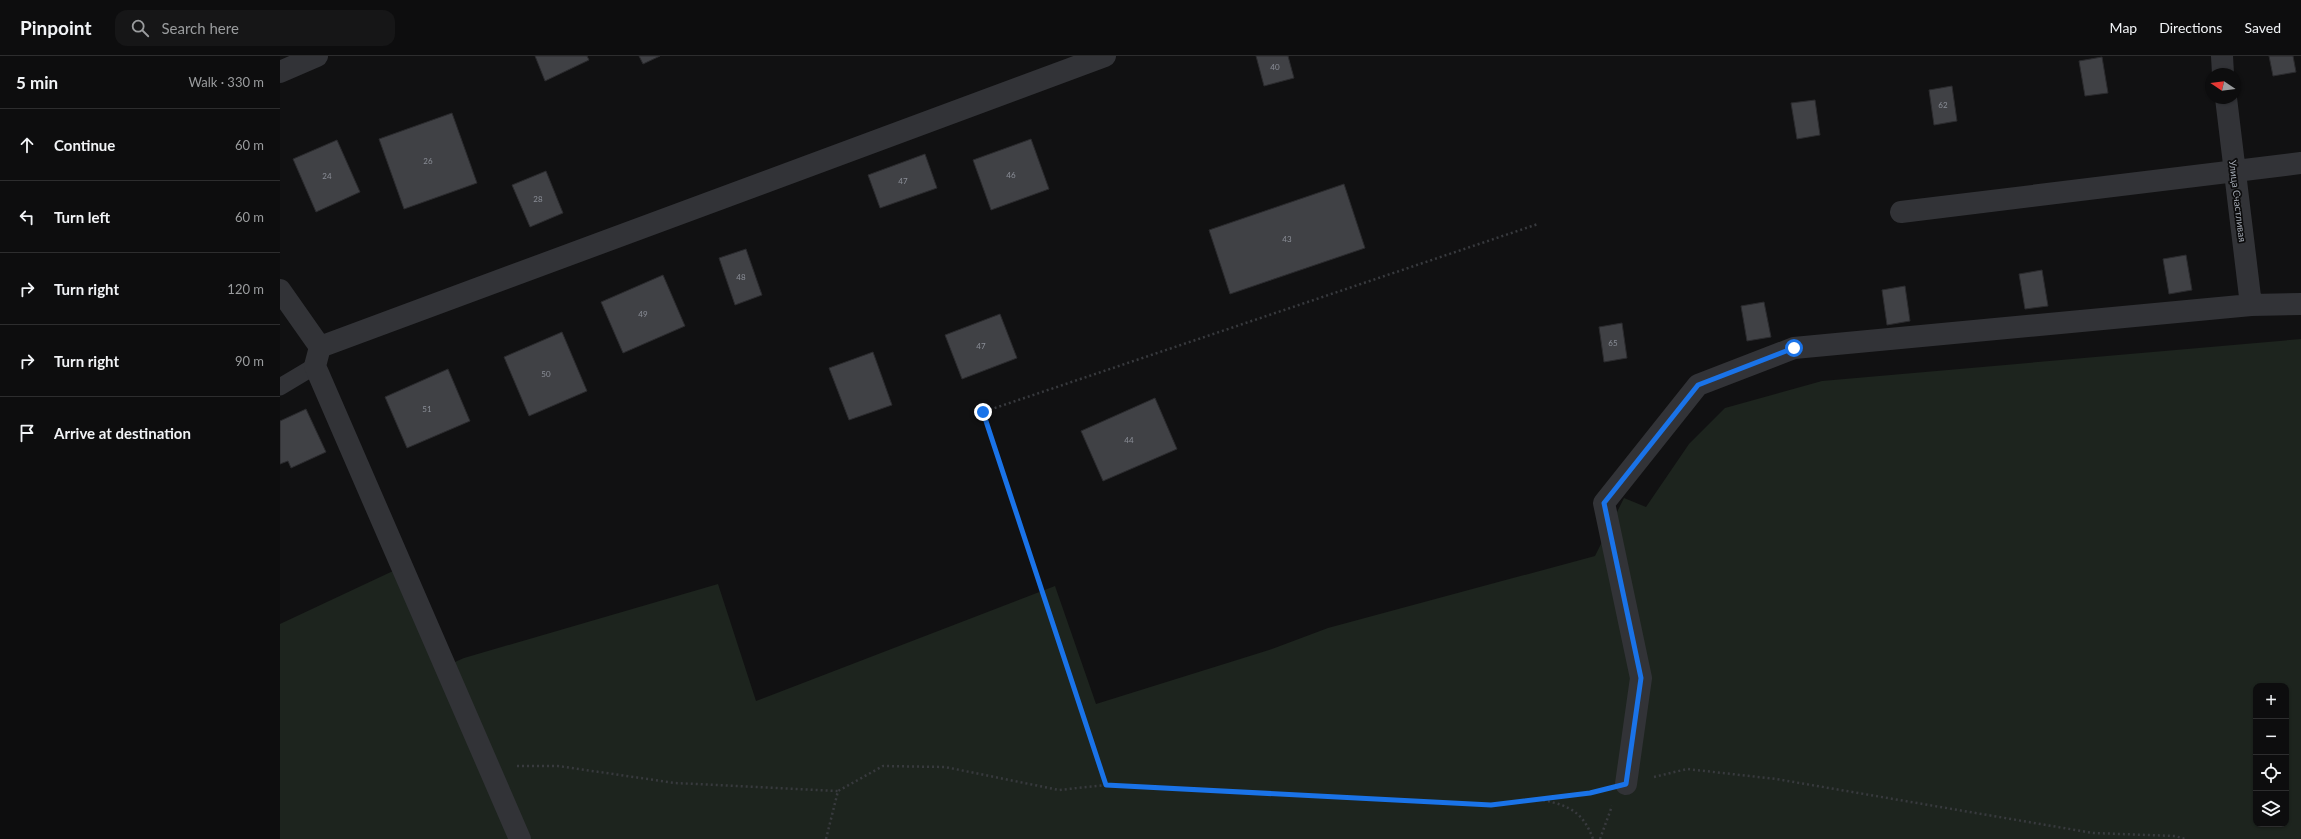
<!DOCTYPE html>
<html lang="en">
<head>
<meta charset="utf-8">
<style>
	:root { --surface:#0d0d0e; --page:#161617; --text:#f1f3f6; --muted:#9a9c9e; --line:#2d2d2e }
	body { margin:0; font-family:Lato,sans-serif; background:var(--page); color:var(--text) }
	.controls { position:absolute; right:12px; bottom:12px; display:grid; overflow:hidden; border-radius:8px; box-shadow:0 1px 3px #0004 }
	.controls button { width:36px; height:36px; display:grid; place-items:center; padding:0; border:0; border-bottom:1px solid var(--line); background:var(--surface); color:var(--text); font:20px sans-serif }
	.compass { position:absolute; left:1925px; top:12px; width:36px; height:36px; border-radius:50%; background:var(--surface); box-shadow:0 1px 3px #0004; rotate:283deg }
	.stop { position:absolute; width:12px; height:12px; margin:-9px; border:3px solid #1a73e8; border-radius:50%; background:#fff }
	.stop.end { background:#1a73e8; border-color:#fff; box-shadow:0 1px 4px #0008 }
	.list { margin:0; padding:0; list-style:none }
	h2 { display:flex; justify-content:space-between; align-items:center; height:52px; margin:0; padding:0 16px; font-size:17px }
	h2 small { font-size:13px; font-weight:400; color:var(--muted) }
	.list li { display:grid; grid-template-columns:26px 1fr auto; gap:12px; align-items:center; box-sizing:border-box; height:72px; padding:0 16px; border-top:1px solid var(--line) }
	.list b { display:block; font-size:15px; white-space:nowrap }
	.list em { font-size:13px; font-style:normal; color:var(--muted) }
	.icon { flex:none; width:22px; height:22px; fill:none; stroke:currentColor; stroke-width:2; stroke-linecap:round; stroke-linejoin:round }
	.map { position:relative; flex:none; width:2021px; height:783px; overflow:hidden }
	header { display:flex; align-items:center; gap:24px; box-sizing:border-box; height:56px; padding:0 20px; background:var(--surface); border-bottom:1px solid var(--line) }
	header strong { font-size:19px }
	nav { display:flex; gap:22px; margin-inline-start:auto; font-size:14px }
	.search { width:280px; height:36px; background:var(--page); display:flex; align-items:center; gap:10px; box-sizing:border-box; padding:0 14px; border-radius:12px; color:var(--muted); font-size:15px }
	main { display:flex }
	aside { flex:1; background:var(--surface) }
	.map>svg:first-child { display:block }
</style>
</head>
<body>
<header>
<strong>Pinpoint</strong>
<div class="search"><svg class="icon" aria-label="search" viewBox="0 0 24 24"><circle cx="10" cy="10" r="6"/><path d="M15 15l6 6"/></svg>Search here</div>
<nav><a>Map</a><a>Directions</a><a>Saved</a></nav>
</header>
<main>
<aside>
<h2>5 min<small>Walk · 330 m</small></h2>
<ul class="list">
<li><svg class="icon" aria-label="ahead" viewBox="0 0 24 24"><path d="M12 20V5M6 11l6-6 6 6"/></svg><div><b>Continue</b></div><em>60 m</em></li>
<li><svg class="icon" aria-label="left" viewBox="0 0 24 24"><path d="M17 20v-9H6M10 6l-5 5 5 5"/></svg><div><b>Turn left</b></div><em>60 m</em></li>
<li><svg class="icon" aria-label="right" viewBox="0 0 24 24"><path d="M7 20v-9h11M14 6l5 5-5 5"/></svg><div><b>Turn right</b></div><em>120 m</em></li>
<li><svg class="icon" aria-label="right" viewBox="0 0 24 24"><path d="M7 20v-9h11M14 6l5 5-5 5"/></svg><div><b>Turn right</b></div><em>90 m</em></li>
<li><svg class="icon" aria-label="arrive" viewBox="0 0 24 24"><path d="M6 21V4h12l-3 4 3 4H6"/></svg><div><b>Arrive at destination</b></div></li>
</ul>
</aside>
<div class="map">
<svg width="2021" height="783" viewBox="0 0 2021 783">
	<rect width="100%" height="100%" fill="#111112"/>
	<path fill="#1d241e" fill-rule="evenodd" d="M2021,283V783H0V568L113,515L157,614L184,602L438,528L476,645L775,530L816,648L989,594L1048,572L1315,500L1344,442L1366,451L1409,388L1445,352L1542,325ZM1976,630H2006V768H1976Z"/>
	<path fill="#404145" stroke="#2b2b2e" d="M255,0H307L309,4L265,25Z
		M359,0H380L363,8Z
		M976,0H1008L1014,22L984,30Z
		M1989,0H2013L2016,16L1993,20Z
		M1822,1L1828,37L1805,40L1799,5Z
		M1672,30L1677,65L1654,69L1649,34Z
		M1535,44L1540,79L1517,83L1511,47Z
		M172,57L197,127L124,153L99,83Z
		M751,83L769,133L711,154L693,104Z
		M57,84L80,136L36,156L13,103Z
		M645,98L657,132L600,152L588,119Z
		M266,115L283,157L250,171L232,129Z
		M1064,128L1085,192L950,238L929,174Z
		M466,193L482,239L455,249L439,202Z
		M1906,199L1912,234L1889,238L1883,203Z
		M1762,214L1768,250L1745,253L1739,218Z
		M383,219L405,270L343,297L321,246Z
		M1625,230L1630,265L1607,269L1602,234Z
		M1484,246L1491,281L1467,285L1461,250Z
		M720,258L737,302L682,323L665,279Z
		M1342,267L1347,302L1324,306L1319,271Z
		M282,276L307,335L249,360L224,301Z
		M593,296L612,349L569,364L549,312Z
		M168,313L190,365L127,392L105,341Z
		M875,342L897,393L823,425L801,375Z
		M26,353L46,396L11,412L8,405L0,408V365Z"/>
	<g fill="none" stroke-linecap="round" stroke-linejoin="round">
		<path stroke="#383a3e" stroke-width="2.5" stroke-dasharray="2 3" stroke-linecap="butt" d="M237,710H278L395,727L558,735
			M1374,721L1407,713L1496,723L1813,777L1895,780L1905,783
			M826,729L703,356L1258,168
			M1263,744C1290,750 1303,756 1313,783
			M546,783L558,735L603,710L665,711L779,734L826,729L1211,749L1321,735
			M1320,783L1332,750"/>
		<path stroke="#323337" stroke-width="17" d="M0,331L35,310"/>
		<path stroke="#323337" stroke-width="22" d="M1942,0L1943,18
			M0,16L37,0
			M1946,42L1971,249
			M1621,156L2021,107
			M0,234L40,291L35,310L240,783
			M40,291L825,0
			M1346,728L1361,622L1324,447L1418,329L1514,292L1971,249L2021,248"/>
	</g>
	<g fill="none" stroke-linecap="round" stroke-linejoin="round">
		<path stroke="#1a73e8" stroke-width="5" d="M703,356L826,729L1211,749L1310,737L1346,728L1361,622L1324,447L1418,329L1514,292"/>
	</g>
	<g text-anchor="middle" stroke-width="3.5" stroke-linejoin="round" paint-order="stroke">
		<g font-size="8" fill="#8a8e97">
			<text x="995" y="14">40</text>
			<text x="1663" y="52">62</text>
			<text x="148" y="108">26</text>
			<text x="731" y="122">46</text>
			<text x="47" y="123">24</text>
			<text x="623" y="128">47</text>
			<text x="258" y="146">28</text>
			<text x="1007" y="186">43</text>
			<text x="461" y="224">48</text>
			<text x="363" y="261">49</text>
			<text x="1333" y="290">65</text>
			<text x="701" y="293">47</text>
			<text x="266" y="321">50</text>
			<text x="147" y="356">51</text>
			<text x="849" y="387">44</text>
		</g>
		<g font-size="10" fill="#a2a8b2" stroke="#0c0c0d">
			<text transform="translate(1958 145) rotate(83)" y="4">Улица Счастливая</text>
		</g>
	</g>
</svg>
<div class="controls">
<button>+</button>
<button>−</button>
<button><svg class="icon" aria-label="locate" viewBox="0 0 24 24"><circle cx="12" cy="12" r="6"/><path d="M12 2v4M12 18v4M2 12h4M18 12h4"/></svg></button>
<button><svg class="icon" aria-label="layers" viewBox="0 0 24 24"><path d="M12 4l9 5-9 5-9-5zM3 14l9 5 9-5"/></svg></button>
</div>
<svg class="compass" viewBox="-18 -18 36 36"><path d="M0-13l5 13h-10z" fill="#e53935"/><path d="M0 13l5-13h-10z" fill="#9a9c9e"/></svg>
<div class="stop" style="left:1514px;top:292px"></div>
<div class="stop end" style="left:703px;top:356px"></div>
</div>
</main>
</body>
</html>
